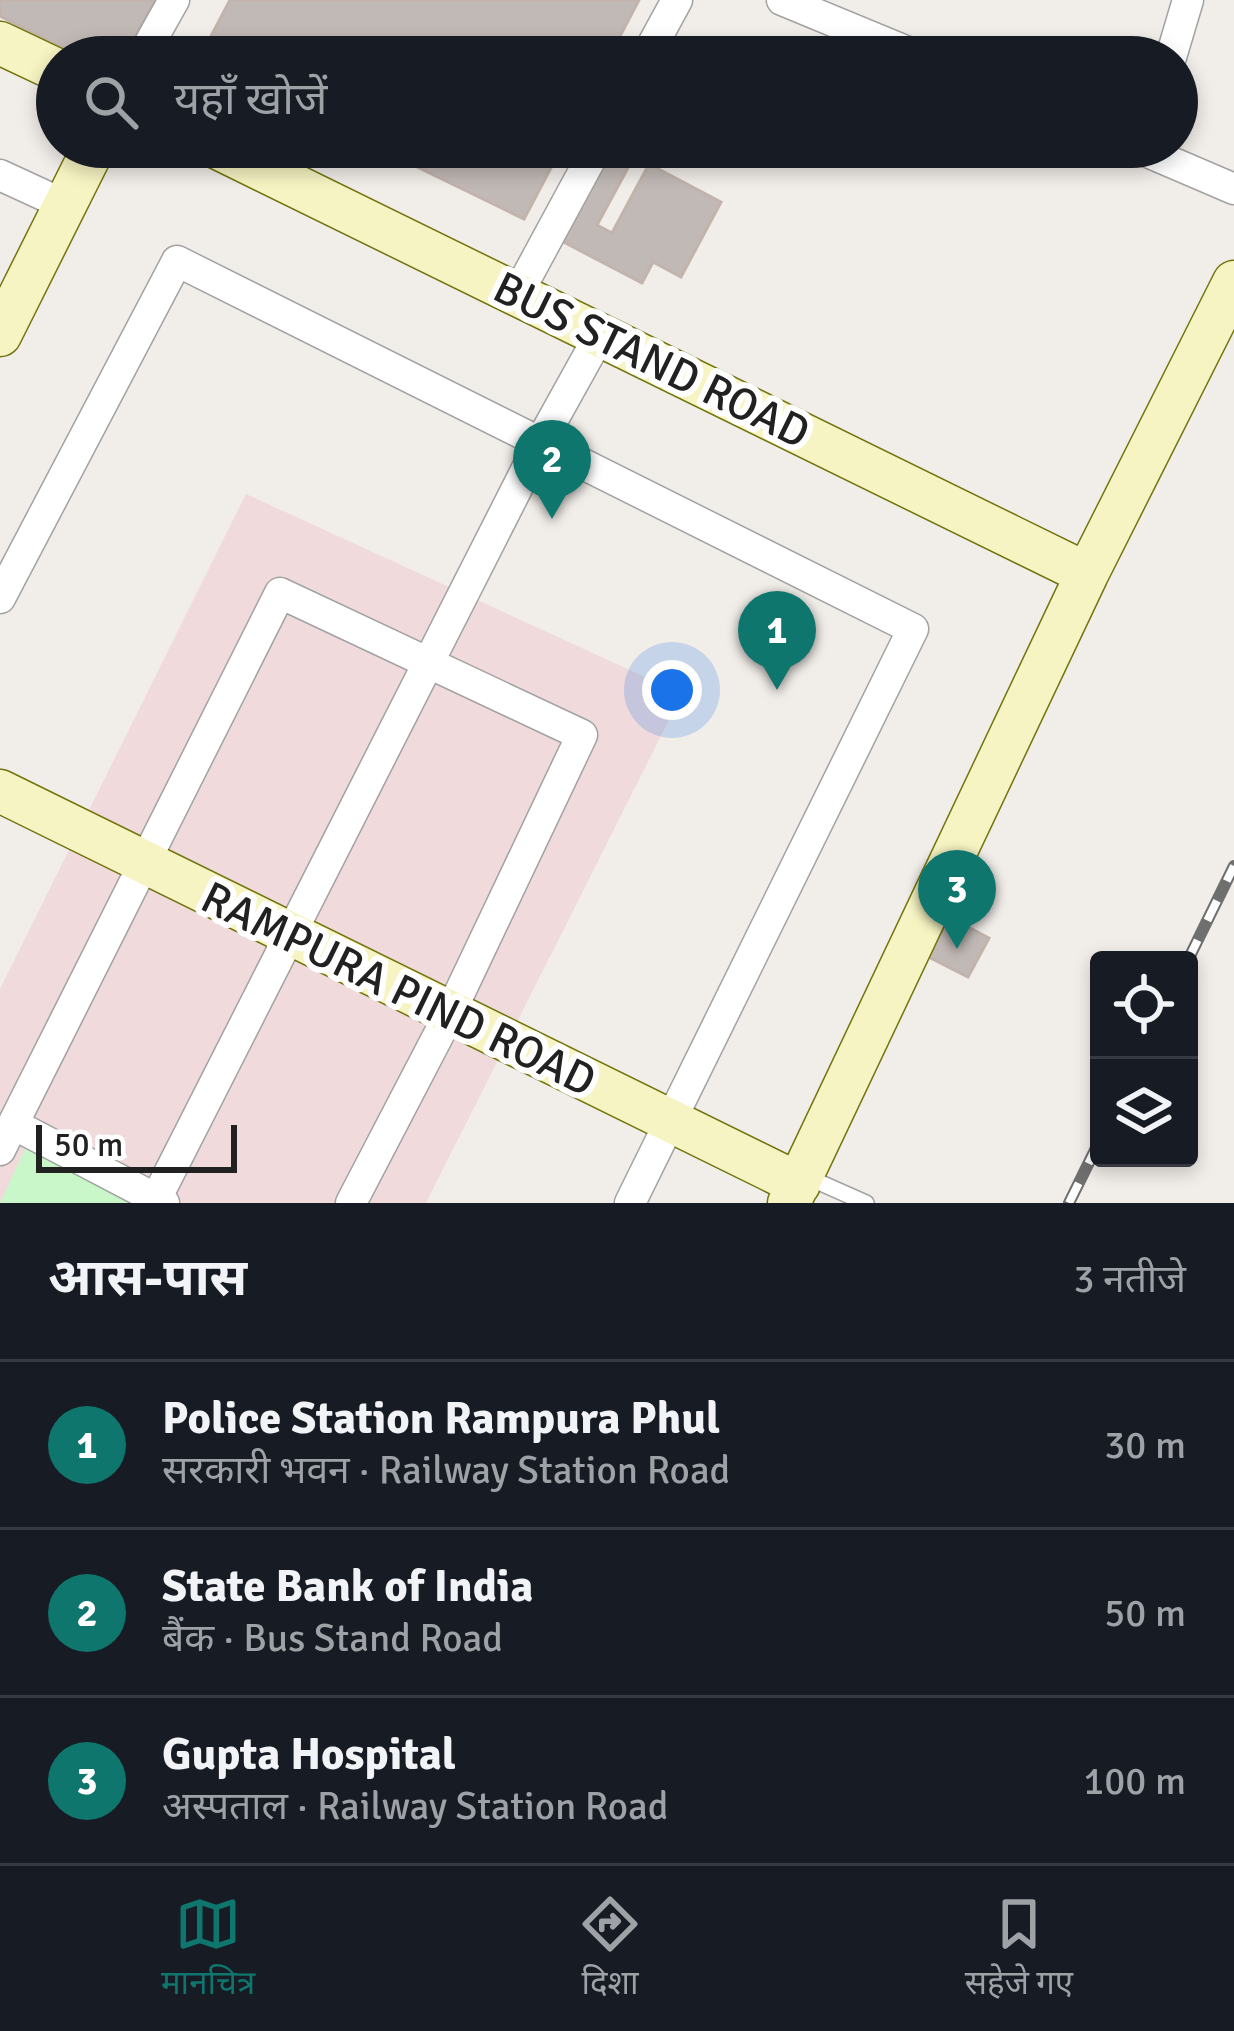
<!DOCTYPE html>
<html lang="hi">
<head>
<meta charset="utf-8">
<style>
	:root { --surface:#171b24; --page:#20242c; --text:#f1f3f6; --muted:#9ea1a6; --line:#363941; --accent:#0f766e }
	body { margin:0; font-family:Signika,"Noto Sans Devanagari",sans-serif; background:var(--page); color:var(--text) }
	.controls { position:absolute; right:36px; bottom:36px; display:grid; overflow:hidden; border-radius:12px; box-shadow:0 6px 18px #0003 }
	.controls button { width:108px; height:108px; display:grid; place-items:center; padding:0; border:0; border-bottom:3px solid var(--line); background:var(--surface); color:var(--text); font:60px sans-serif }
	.scale { position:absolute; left:36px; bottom:30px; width:201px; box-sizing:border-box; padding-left:12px; border:6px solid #212121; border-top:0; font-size:33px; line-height:42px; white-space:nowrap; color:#212121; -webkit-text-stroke:9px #fff; paint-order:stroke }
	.you { position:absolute; left:672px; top:690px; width:42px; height:42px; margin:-30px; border:9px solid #fff; border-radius:50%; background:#1a73e8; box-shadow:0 0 0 18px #1a73e833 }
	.badge { display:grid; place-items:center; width:78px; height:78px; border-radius:50%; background:var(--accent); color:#fff; font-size:39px; font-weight:700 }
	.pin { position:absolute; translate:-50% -99px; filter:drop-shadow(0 3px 6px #0008) }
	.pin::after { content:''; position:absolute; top:63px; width:42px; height:36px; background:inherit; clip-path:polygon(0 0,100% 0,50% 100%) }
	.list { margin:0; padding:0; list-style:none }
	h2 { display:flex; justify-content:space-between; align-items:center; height:156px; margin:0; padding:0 48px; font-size:51px }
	h2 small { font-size:39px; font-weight:400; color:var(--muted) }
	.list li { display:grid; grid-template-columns:78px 1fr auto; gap:36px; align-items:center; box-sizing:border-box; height:168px; padding:0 48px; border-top:3px solid var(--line) }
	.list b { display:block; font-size:45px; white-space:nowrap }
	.list p { margin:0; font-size:39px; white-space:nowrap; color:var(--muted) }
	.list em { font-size:39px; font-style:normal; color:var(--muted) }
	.icon { flex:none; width:66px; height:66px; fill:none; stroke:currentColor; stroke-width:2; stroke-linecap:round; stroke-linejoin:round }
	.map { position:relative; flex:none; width:1234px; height:1203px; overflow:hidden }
	.search { position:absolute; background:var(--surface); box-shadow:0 6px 18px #0003; left:36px; right:36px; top:36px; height:132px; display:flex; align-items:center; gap:30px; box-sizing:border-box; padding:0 42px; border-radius:66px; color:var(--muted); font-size:45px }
	.sheet { height:660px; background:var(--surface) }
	nav { display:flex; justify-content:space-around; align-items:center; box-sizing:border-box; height:168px; border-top:3px solid var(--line); background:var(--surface); font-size:33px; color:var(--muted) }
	nav a { display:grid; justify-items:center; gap:6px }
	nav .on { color:var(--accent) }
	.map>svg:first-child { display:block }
</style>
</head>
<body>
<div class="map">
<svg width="1234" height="1203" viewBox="0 0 1234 1203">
	<rect width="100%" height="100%" fill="#f1ede9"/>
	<path fill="#f0dadb" d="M246,494L682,694L426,1203H0V989Z"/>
	<path fill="#caf7ca" d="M29,1140L150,1203H0Z"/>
	<path fill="#c1b9b5" stroke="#c2b4ac" stroke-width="3" d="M0,0H155L124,57H81L0,16Z
		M230,0H639L609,57H200Z
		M376,147H562L524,219Z
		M603,147H625L636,153L597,225L612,233L649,164L721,202L681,277L653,262L642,283L554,237Z
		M938,911L989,938L968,977L917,951Z"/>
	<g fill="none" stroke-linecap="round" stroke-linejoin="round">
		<defs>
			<path id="lane" d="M805,1176L866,1203"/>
			<path id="street" d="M782,0L920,57
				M142,57L174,0
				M646,57L677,0
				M1171,57L1188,0
				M1136,147L1234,189
				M0,175L65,205
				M518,293L597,147
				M0,598L177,261L913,629L630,1203
				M15,1125L164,1203
				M0,1150L280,593L582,735L450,1013L351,1203
				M156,1199L541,441L601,333"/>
			<path id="secondary" d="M0,43L57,70
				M216,147L1087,574
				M0,335L94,147
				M0,791L799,1184
				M789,1203L1087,574L1234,282"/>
		</defs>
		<use href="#lane" stroke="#a2a2a2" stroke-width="18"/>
		<use href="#street" stroke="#a2a2a2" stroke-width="33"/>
		<use href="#secondary" stroke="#72740d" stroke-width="45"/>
		<use href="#lane" stroke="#fff" stroke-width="15"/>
		<use href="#street" stroke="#fff" stroke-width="30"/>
		<use href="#secondary" stroke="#f6f4c2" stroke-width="42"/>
		<defs>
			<path id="rail" d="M1188,960L1234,866
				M1069,1203L1099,1142"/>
		</defs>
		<use href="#rail" stroke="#6f6f6f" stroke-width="12"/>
		<use href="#rail" stroke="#fff" stroke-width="8" stroke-dasharray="22" stroke-linecap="butt"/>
	</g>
	<g text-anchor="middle" stroke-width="12" stroke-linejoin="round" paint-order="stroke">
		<g font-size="45" fill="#212121" stroke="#fff">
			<text transform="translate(652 359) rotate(26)" y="16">BUS STAND ROAD</text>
			<text transform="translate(399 988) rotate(26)" y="16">RAMPURA PIND ROAD</text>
		</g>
	</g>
</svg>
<div class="controls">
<button><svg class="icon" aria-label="locate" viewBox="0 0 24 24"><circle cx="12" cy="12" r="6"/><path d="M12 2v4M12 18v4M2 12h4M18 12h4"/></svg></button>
<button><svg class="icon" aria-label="layers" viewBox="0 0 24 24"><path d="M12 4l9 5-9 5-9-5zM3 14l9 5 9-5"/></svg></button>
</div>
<div class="scale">50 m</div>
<div class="you"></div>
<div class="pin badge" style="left:777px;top:690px">1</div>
<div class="pin badge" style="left:552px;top:519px">2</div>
<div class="pin badge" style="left:957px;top:949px">3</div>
<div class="search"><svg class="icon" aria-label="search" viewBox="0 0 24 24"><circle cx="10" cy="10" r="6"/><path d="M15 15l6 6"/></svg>यहाँ खोजें</div>
</div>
<section class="sheet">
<h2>आस-पास<small>3 नतीजे</small></h2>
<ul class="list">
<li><span class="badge">1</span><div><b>Police Station Rampura Phul</b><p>सरकारी भवन · Railway Station Road</p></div><em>30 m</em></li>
<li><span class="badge">2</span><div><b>State Bank of India</b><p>बैंक · Bus Stand Road</p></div><em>50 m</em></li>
<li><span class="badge">3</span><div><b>Gupta Hospital</b><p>अस्पताल · Railway Station Road</p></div><em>100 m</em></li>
</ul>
</section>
<nav>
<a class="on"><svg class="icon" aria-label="map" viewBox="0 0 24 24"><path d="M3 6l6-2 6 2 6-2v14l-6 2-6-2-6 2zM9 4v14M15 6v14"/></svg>मानचित्र</a>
<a><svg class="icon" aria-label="directions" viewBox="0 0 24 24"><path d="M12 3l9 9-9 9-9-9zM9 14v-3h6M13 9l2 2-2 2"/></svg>दिशा</a>
<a><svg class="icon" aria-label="saved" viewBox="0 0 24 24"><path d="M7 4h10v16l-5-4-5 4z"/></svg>सहेजे गए</a>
</nav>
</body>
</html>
